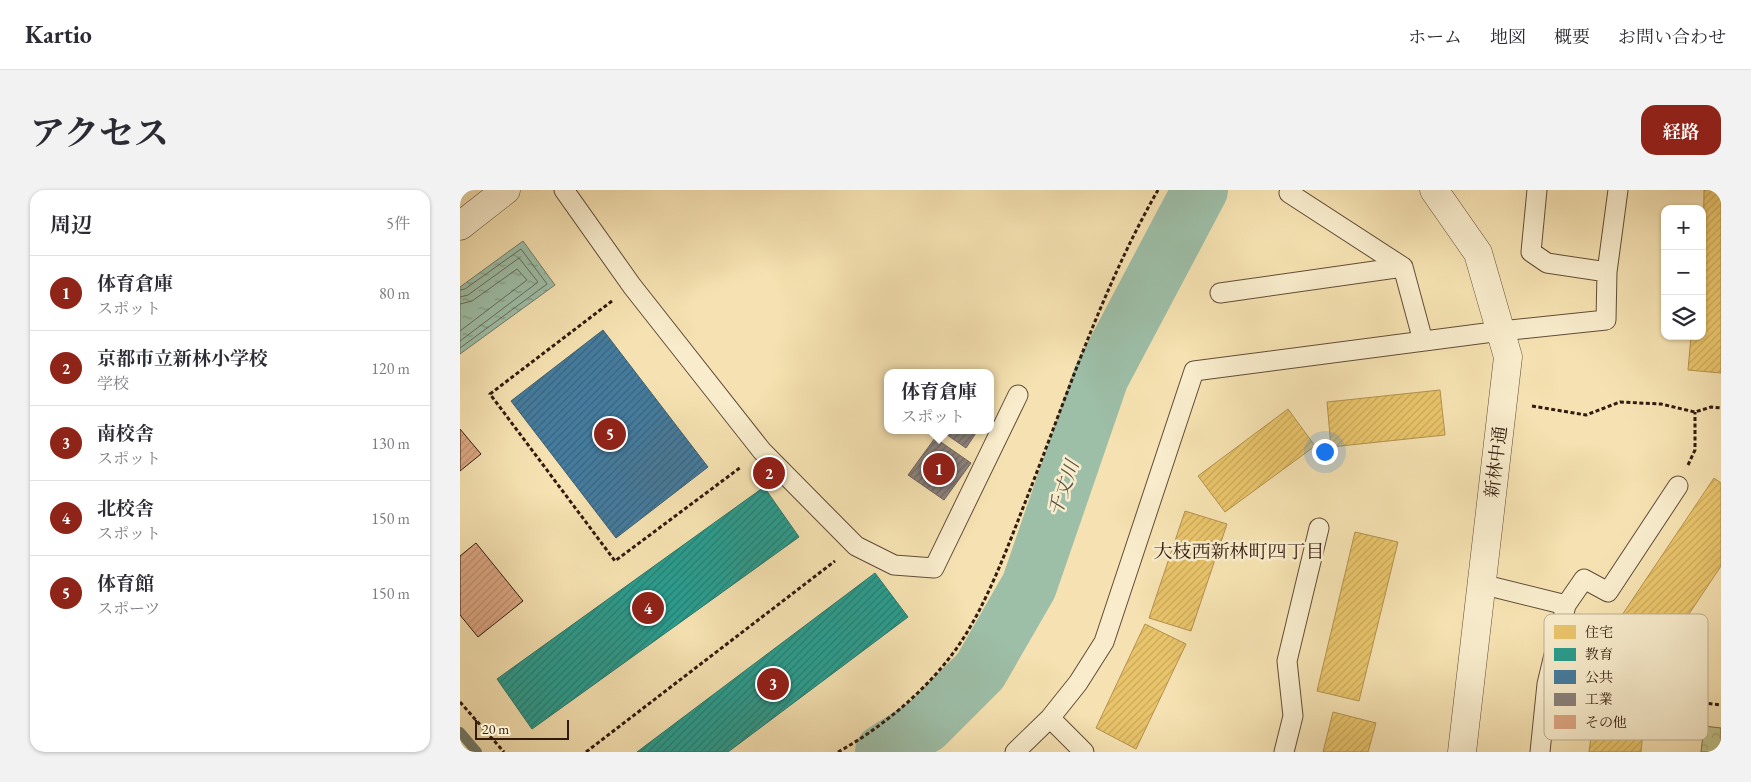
<!DOCTYPE html>
<html lang="ja">
<head>
<meta charset="utf-8">
<style>
	:root { --surface:#fff; --page:#f2f2f3; --text:#2b2b33; --muted:#7c7c81; --line:#e1e1e2; --accent:#8f2418 }
	body { margin:0; font-family:"EB Garamond","Noto Serif JP",serif; background:var(--page); color:var(--text) }
	.controls { position:absolute; right:15px; top:15px; display:grid; overflow:hidden; border-radius:10px; box-shadow:0 1px 4px #0004 }
	.controls button { width:45px; height:45px; display:grid; place-items:center; padding:0; border:0; border-bottom:1px solid var(--line); background:var(--surface); color:var(--text); font:25px sans-serif }
	.scale { position:absolute; left:15px; bottom:12px; width:94px; box-sizing:border-box; padding-left:5px; border:2px solid #311a0e; border-top:0; font-size:14px; line-height:18px; white-space:nowrap; color:#311a0e; -webkit-text-stroke:4px #f8eccc; paint-order:stroke }
	.you { position:absolute; left:864px; top:261px; width:18px; height:18px; margin:-12px; border:4px solid #fff; border-radius:50%; background:#1a73e8; box-shadow:0 0 0 8px #1a73e833 }
	.badge { display:grid; place-items:center; width:32px; height:32px; border-radius:50%; background:var(--accent); color:#fff; font-size:16px; font-weight:700 }
	.pin { position:absolute; translate:-50% -50%; border:2px solid #fff; box-shadow:0 1px 5px #0006 }
	.popup { position:absolute; left:424px; top:179px; width:110px; height:65px; box-sizing:border-box; display:grid; place-content:center; border-radius:10px; background:var(--surface); filter:drop-shadow(0 1px 4px #0005); font-size:16px; white-space:nowrap; color:var(--muted) }
	.popup b { font-size:19px; color:var(--text) }
	.popup::after { content:''; position:absolute; left:50%; top:100%; margin-left:-10px; border:10px solid transparent; border-top-color:var(--surface) }
	.list { margin:0; padding:0; list-style:none }
	h2 { display:flex; justify-content:space-between; align-items:center; height:65px; margin:0; padding:0 20px; font-size:21px }
	h2 small { font-size:16px; font-weight:400; color:var(--muted) }
	.list li { display:grid; grid-template-columns:32px 1fr auto; gap:15px; align-items:center; box-sizing:border-box; height:75px; padding:0 20px; border-top:1px solid var(--line) }
	.list b { display:block; font-size:19px; white-space:nowrap }
	.list p { margin:0; font-size:16px; white-space:nowrap; color:var(--muted) }
	.list em { font-size:16px; font-style:normal; color:var(--muted) }
	.icon { flex:none; width:28px; height:28px; fill:none; stroke:currentColor; stroke-width:2; stroke-linecap:round; stroke-linejoin:round }
	.map { position:relative; flex:none; width:1261px; height:562px; overflow:hidden; border-radius:15px }
	header { display:flex; align-items:center; gap:30px; box-sizing:border-box; height:70px; padding:0 25px; background:var(--surface); border-bottom:1px solid var(--line) }
	header strong { font-size:24px }
	nav { display:flex; gap:28px; margin-inline-start:auto; font-size:18px }
	.intro { display:flex; align-items:center; justify-content:space-between; box-sizing:border-box; height:120px; padding:0 30px }
	h1 { margin:0; font-size:35px }
	.button { padding:12px 22px; border-radius:15px; background:var(--accent); color:#fff; font-size:18px; font-weight:700 }
	main { display:flex; gap:30px; padding:0 30px }
	aside { flex:1; background:var(--surface); border-radius:15px; box-shadow:0 1px 4px #0004 }
	.map>svg:first-child { display:block }
</style>
</head>
<body>
<header>
<strong>Kartio</strong>
<nav><a>ホーム</a><a>地図</a><a>概要</a><a>お問い合わせ</a></nav>
</header>
<div class="intro"><h1>アクセス</h1><a class="button">経路</a></div>
<main>
<aside>
<h2>周辺<small>5件</small></h2>
<ul class="list">
<li><span class="badge">1</span><div><b>体育倉庫</b><p>スポット</p></div><em>80 m</em></li>
<li><span class="badge">2</span><div><b>京都市立新林小学校</b><p>学校</p></div><em>120 m</em></li>
<li><span class="badge">3</span><div><b>南校舎</b><p>スポット</p></div><em>130 m</em></li>
<li><span class="badge">4</span><div><b>北校舎</b><p>スポット</p></div><em>150 m</em></li>
<li><span class="badge">5</span><div><b>体育館</b><p>スポーツ</p></div><em>150 m</em></li>
</ul>
</aside>
<div class="map">
<svg width="1261" height="562" viewBox="0 0 1261 562">
	<defs>
		<pattern id="park-crowns" width="20" height="18" patternUnits="userSpaceOnUse" patternTransform="scale(1.25)"><rect width="20" height="18" fill="#c0c188"/><path d="M2 6a3 3 0 1 1 6 0M12 15a3 3 0 1 1 6 0" fill="none" stroke="#a5a574"/></pattern>
		<pattern id="water-ripples" width="26" height="14" patternUnits="userSpaceOnUse" patternTransform="scale(1.25)"><rect width="26" height="14" fill="#9dbea7"/><path d="M2 4q2-2 4 0t4 0M15 11q2-2 4 0t4 0" fill="none" stroke="#819a86"/></pattern>
		<pattern id="homes-hatch" width="6" height="6" patternUnits="userSpaceOnUse" patternTransform="scale(1.25)"><rect width="6" height="6" fill="#e9c46a"/><path d="M-1 1l2-2M0 6l6-6M5 7l2-2" fill="none" stroke="#c8a85b"/></pattern>
		<pattern id="schools-hatch" width="6" height="6" patternUnits="userSpaceOnUse" patternTransform="scale(1.25)"><rect width="6" height="6" fill="#2a9d8f"/><path d="M-1 1l2-2M0 6l6-6M5 7l2-2" fill="none" stroke="#257f73"/></pattern>
		<pattern id="public-hatch" width="6" height="6" patternUnits="userSpaceOnUse" patternTransform="scale(1.25)"><rect width="6" height="6" fill="#457b9d"/><path d="M-1 1l2-2M0 6l6-6M5 7l2-2" fill="none" stroke="#3a647e"/></pattern>
		<pattern id="industry-hatch" width="6" height="6" patternUnits="userSpaceOnUse" patternTransform="scale(1.25)"><rect width="6" height="6" fill="#8a817c"/><path d="M-1 1l2-2M0 6l6-6M5 7l2-2" fill="none" stroke="#716964"/></pattern>
		<pattern id="building-hatch" width="6" height="6" patternUnits="userSpaceOnUse" patternTransform="scale(1.25)"><rect width="6" height="6" fill="#dba682"/><path d="M-1 1l2-2M0 6l6-6M5 7l2-2" fill="none" stroke="#bc8e6f"/></pattern>
	</defs>
	<rect width="100%" height="100%" fill="#f5e1b1"/>
	<filter id="stains"><feTurbulence type="fractalNoise" baseFrequency=".004" numOctaves="4"/><feColorMatrix values="0 0 0 0 .2 0 0 0 0 .09 0 0 0 0 .02 0 0 0 .5 -.17"/></filter>
	<radialGradient id="worn" r=".72"><stop offset=".6" stop-color="#630" stop-opacity="0"/><stop offset="1" stop-color="#630" stop-opacity=".3"/></radialGradient>
	<path fill="url(#park-crowns)" stroke="#786e4b" d="M1244,536L1261,538V562H1241Z"/>
	<path fill="url(#water-ripples)" stroke="#727c6a" d="M63,51L95,95L0,164V97Z"/>
	<path fill="url(#homes-hatch)" stroke="#b2914e" d="M1244,0H1261V183L1228,180L1231,146H1242Z
		M980,200L985,245L871,257L867,212Z
		M828,219L855,256L765,322L738,286Z
		M1254,288L1261,293V376L1197,472L1150,443Z
		M725,321L767,334L731,441L689,428Z
		M895,342L938,352L899,511L857,501Z
		M685,434L726,454L676,559L636,538Z
		M873,522L916,533L908,562H863Z
		M1134,524L1184,531L1181,562H1129Z"/>
	<path fill="url(#schools-hatch)" stroke="#2c7668" d="M304,297L339,347L72,539L37,489Z
		M415,383L448,427L268,562H177Z"/>
	<path fill="url(#public-hatch)" stroke="#3f5e72" d="M143,140L248,277L156,348L51,211Z"/>
	<path fill="url(#industry-hatch)" stroke="#6f625b" d="M480,240H518L506,258Z
		M475,248L511,273L484,310L448,285Z"/>
	<g fill="none" stroke-linecap="round" stroke-linejoin="round">
		<path stroke="#676c5a" stroke-width="1" d="M0,100L5,99L61,59L87,94L0,158
			M0,107L8,105L59,68L78,92L0,151
			M0,114L12,111L57,79L67,90L0,141"/>
		<path stroke="#727c6a" stroke-width="10" d="M0,542L17,562"/>
		<path stroke="#9dbea7" stroke-width="56" d="M423,562L466,535L520,481L569,396L641,187L740,0"/>
	</g>
	<path fill="url(#building-hatch)" stroke="#311a0e" d="M0,239L21,264L0,281Z
		M16,353L63,411L18,447L0,425V366Z"/>
	<g fill="none" stroke-linecap="round" stroke-linejoin="round">
		<defs>
			<path id="service" d="M104,0L172,96L302,261L396,356L434,375L474,378L558,205
				M1077,0L1071,62L1087,73L1147,82
				M829,3L943,77L963,151
				M760,103L943,77
				M1021,394L1106,415
				M590,528L624,562
				M555,562L590,528L618,493L644,452L734,181L1041,141L1146,130L1147,82L1158,0
				M824,562L833,526L827,471L859,338
				M1080,562L1087,494L1106,415L1124,389L1148,402L1218,296"/>
			<path id="minor" d="M0,36L46,0"/>
			<path id="tertiary" d="M974,0L1018,63L1048,167L1002,562"/>
		</defs>
		<use href="#service" stroke="#624c37" stroke-width="21"/>
		<use href="#minor" stroke="#624c37" stroke-width="29"/>
		<use href="#tertiary" stroke="#624c37" stroke-width="29"/>
		<path stroke="#311a0e" stroke-width="3" stroke-dasharray="4 2.5" stroke-linecap="butt" d="M152,111L30,204L155,371L281,277
			M1072,216L1126,225L1160,212L1201,214L1235,222L1251,217L1261,218
			M1228,275L1235,260V222
			M1113,497L1261,515
			M0,512L44,562
			M126,562L375,371
			M378,562C418,540 458,507 487,471C523,427 547,358 568,305C608,203 643,96 698,0"/>
		<use href="#service" stroke="#f8eccc" stroke-width="19"/>
		<use href="#minor" stroke="#f8eccc" stroke-width="28"/>
		<use href="#tertiary" stroke="#f8eccc" stroke-width="28"/>
	</g>
	<g text-anchor="middle" stroke-width="5" stroke-linejoin="round" paint-order="stroke">
		<g font-size="18" fill="#311a0e" stroke="#f8eccc">
			<text transform="translate(1036 272) rotate(-83)" y="6">新林中通</text>
		</g>
		<g font-size="19" font-style="italic" fill="#575344" stroke="#f8eccc">
			<text transform="translate(603 298) rotate(-71)" y="7">千丈川</text>
		</g>
		<g font-size="19" fill="#311a0e" stroke="#f8eccc">
			<text x="779" y="368">大枝西新林町四丁目</text>
		</g>
	</g>
	<rect x="1084" y="424" width="164" height="126" rx="8" fill="#f8eccc" stroke="#bcad93" stroke-width="1"/>
	<rect x="1094" y="435" width="22" height="14" fill="#e9c46a"/>
	<rect x="1094" y="458" width="22" height="13" fill="#2a9d8f"/>
	<rect x="1094" y="480" width="22" height="14" fill="#457b9d"/>
	<rect x="1094" y="503" width="22" height="13" fill="#8a817c"/>
	<rect x="1094" y="525" width="22" height="14" fill="#dba682"/>
	<g font-size="14" fill="#311a0e">
		<text x="1125" y="447">住宅</text>
		<text x="1125" y="469">教育</text>
		<text x="1125" y="492">公共</text>
		<text x="1125" y="514">工業</text>
		<text x="1125" y="537">その他</text>
	</g>
	<rect width="100%" height="100%" filter="url(#stains)"/>
	<rect width="100%" height="100%" fill="url(#worn)"/>
</svg>
<div class="controls">
<button>+</button>
<button>−</button>
<button><svg class="icon" aria-label="layers" viewBox="0 0 24 24"><path d="M12 4l9 5-9 5-9-5zM3 14l9 5 9-5"/></svg></button>
</div>
<div class="scale">20 m</div>
<div class="you"></div>
<div class="pin badge" style="left:479px;top:279px">1</div>
<div class="popup"><b>体育倉庫</b>スポット</div>
<div class="pin badge" style="left:309px;top:283px">2</div>
<div class="pin badge" style="left:313px;top:494px">3</div>
<div class="pin badge" style="left:188px;top:418px">4</div>
<div class="pin badge" style="left:150px;top:244px">5</div>
</div>
</main>
</body>
</html>
